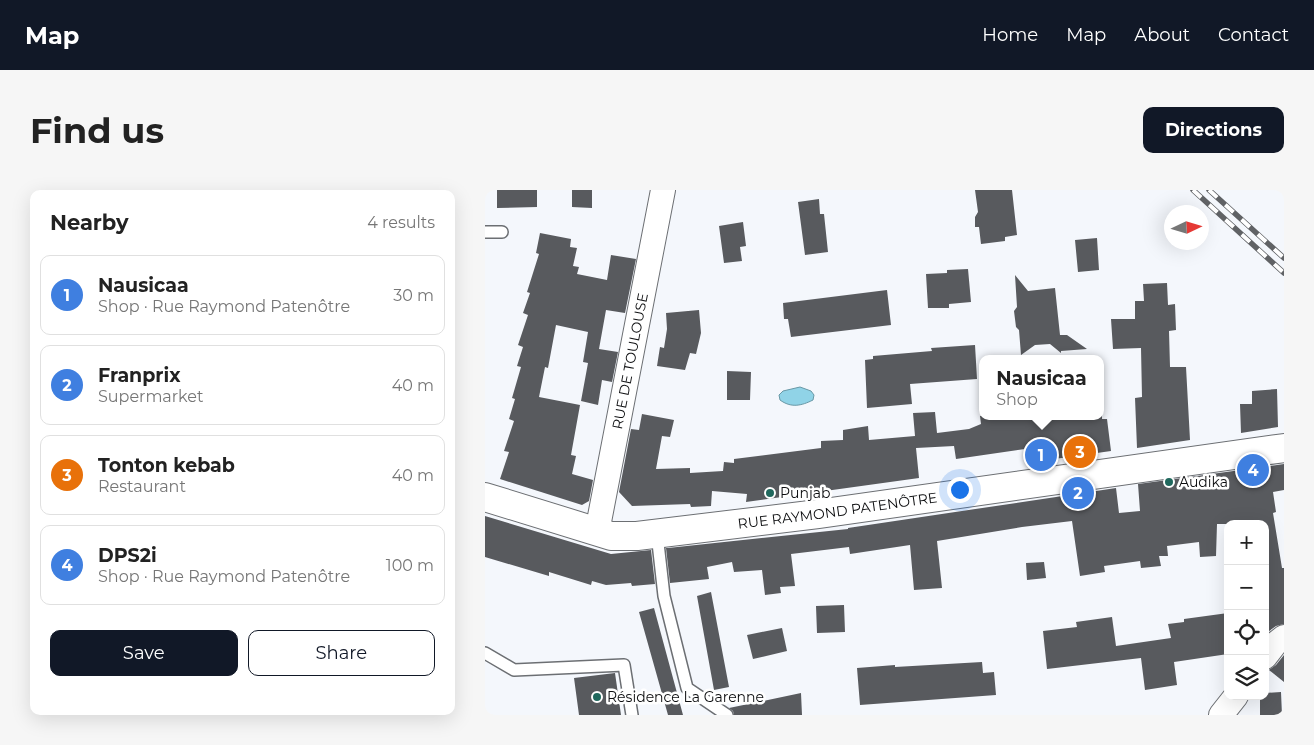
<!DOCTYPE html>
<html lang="en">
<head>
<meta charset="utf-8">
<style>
	:root { --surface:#fff; --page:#f6f6f6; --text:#222; --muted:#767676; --line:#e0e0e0; --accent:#111827 }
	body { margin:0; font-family:Montserrat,sans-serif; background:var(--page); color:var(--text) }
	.controls { position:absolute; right:15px; bottom:15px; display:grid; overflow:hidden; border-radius:10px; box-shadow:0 5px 20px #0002 }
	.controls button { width:45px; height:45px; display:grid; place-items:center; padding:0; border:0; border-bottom:1px solid var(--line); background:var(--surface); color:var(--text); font:25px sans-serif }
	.compass { position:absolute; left:679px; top:15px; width:45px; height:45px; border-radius:50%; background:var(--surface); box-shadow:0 5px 20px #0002; rotate:86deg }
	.you { position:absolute; left:474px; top:299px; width:18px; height:18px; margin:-12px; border:4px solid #fff; border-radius:50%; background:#1a73e8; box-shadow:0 0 0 8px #1a73e833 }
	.badge { display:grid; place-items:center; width:32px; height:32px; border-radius:50%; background:var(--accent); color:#fff; font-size:16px; font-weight:700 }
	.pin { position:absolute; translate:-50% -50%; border:2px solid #fff; box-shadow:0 1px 5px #0006 }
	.popup { position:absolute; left:494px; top:165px; width:125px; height:65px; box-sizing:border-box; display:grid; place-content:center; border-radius:10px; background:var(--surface); filter:drop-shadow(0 1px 4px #0005); font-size:16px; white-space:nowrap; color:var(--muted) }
	.popup b { font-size:19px; color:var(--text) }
	.popup::after { content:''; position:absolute; left:50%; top:100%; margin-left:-10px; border:10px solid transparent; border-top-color:var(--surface) }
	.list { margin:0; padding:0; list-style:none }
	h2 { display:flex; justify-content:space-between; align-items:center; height:65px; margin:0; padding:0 20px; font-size:21px }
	h2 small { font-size:16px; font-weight:400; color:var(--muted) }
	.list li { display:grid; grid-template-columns:32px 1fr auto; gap:15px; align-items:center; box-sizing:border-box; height:80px; margin:0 10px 10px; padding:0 10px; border:1px solid var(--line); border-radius:10px }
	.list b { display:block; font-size:19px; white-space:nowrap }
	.list p { margin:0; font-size:16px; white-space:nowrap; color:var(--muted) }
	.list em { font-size:16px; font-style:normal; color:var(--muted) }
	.actions { display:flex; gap:10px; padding:15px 20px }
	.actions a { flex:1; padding:11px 0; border:1px solid var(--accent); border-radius:10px; text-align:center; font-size:18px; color:var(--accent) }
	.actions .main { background:var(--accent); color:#fff }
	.icon { flex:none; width:28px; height:28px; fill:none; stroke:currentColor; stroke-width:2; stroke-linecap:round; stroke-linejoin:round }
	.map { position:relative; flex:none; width:799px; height:525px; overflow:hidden; border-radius:10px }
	header { display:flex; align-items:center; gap:30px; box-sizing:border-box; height:70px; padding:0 25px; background:var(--accent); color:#fff }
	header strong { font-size:24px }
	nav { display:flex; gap:28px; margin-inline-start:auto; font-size:18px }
	.intro { display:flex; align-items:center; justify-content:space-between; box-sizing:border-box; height:120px; padding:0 30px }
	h1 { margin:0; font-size:35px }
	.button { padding:12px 22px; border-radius:10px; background:var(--accent); color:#fff; font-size:18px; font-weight:700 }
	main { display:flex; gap:30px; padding:0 30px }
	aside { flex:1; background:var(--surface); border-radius:10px; box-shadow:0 5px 20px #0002 }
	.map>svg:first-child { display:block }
</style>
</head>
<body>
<header>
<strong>Map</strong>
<nav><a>Home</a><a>Map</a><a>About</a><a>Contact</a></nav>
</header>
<div class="intro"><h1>Find us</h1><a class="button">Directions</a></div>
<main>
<aside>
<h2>Nearby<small>4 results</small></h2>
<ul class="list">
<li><span class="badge" style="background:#3f7fe0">1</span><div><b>Nausicaa</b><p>Shop · Rue Raymond Patenôtre</p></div><em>30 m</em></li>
<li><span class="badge" style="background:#3f7fe0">2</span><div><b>Franprix</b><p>Supermarket</p></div><em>40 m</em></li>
<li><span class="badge" style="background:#e8710a">3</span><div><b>Tonton kebab</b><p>Restaurant</p></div><em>40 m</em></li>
<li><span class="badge" style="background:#3f7fe0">4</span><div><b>DPS2i</b><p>Shop · Rue Raymond Patenôtre</p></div><em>100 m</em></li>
</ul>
<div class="actions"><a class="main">Save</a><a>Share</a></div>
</aside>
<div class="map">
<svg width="799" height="525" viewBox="0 0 799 525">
	<rect width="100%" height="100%" fill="#f4f7fc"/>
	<path fill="#90d3e7" stroke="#6898a6" d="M315,197L326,201L329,205L328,210C316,216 306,218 295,210L294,205L298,201Z"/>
	<path fill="#585a5e" d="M12,0H52V17L12,18Z
		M87,0H107V18L87,17Z
		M490,0H527L532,45L520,47V51L496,54L494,37H490V27L493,22Z
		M334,9L335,24H339L343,62L320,65L313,12Z
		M258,32L261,56L255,57L257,71L239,73L234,36Z
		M55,43L86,49L85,57L92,58L88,76L94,77L92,84L122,90L126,65L151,69L140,123L121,120L114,159L133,162L127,192L117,190L113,215L96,211L103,173L98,172L103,142L71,135L63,178L60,177L54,207L95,215L86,265L91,266L87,284L108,290L104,311L97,315L15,289L24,262L19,261L29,231L24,229L30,209L27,208L36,177L32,176L38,157L33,155L43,125L38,123L45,103L42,102L54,64L51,63Z
		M612,48L614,80L593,82L590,50Z
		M483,79L486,112L464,114V118H443L441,84L462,83V80Z
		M530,85L543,101L570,98L575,145H582L602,159L576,161V163L565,154L550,155L536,165L534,140L531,137L529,121L532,117Z
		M682,93L683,115L690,114L691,140L684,141L685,177H701L705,250L652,258L650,208L657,207L656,158L628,159L626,129H650V111H659L658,94Z
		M402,100L406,135L306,147L303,129H299L298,113Z
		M214,120L216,143L211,164L205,163L200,180L172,176L175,157L179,158L182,139L181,123Z
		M490,155L492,189L425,194L427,214L382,218L380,170L388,169V166L447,161L446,158Z
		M242,181L266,182L265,210H242Z
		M792,199L793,237L756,243L755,214H767V201Z
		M450,222L452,243L484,239L496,234L495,226H590V229L617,225V229H622L626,261L548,272L547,258L471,269L469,256L431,258L434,288L261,312L262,304L227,301L226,316L206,317L205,314L147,316L134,302L146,239L154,240L157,224L189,230L185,247L177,246L171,279L205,278V283L238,281L239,272L249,273V269L336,258V251L358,250V240L383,236L384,250L430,246L428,223Z
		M799,274V300L788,302L791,322L788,323L797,378H799V434L791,436L780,444V334H732L731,366L715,367L714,352L682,356L683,366H674L676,376L656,378L655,371L619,376L620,382L595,386L587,331L537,337L452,351L457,398L429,400L425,355L365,364L364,357L306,364L310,396L295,397L296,403L280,405L277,380L249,382L247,372L222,377L224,389L185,393L181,358H183L363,339V338L631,298L634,323L655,321L653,294Z
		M0,326L126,364L166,360L170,394L147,396L146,393L121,395L107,391L106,395L64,382V386L0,367Z
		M559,372L561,388L542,390L541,373Z
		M226,402L244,497L229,500L212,406Z
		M359,415L360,442L332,443L331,416Z
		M169,418L198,525H183L154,422Z
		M743,423V464L689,472L692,495L660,500L656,468L562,479L558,441L592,437L591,432L627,427L631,456L686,448L683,434L699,432V429Z
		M297,438L302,461L268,469L262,445Z
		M799,465V492L784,480L791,475Z
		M497,472L498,483L509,482L511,505L375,515L372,478L410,475V477Z
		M130,483L136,525H94L89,488Z
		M796,502L797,525H775V506H780V503Z
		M316,503L317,525H249L248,521L244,518Z"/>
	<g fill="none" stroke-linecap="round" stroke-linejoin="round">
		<defs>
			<path id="lane" d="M0,42H17
				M172,344L179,406L202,498L242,525
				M0,463L29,480L139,475L147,525"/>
			<g id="street">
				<path id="s1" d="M112,342L178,0"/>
				<path d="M780,467L790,454L799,447"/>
				<path d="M736,525L751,506"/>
			</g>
			<g id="secondary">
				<path id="s2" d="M0,307L126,346H152L333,324L799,258"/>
			</g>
		</defs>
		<use href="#lane" stroke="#6c6f73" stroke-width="14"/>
		<use href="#street" stroke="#6c6f73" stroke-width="26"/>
		<use href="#secondary" stroke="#6c6f73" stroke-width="30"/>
		<use href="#lane" stroke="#fff" stroke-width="11"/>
		<use href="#street" stroke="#fff" stroke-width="24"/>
		<use href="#secondary" stroke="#fff" stroke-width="28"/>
		<defs>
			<path id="rail" d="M708,0L799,83
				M724,0L799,68"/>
		</defs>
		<use href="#rail" stroke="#606265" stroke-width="5.5"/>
		<use href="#rail" stroke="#fff" stroke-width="4" stroke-dasharray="11" stroke-linecap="butt"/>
	</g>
	<g fill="#20685d" stroke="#fff" stroke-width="2">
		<circle cx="684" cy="292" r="5"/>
		<circle cx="285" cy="303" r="5"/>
		<circle cx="112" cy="507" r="5"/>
	</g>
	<g text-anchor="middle" stroke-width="5" stroke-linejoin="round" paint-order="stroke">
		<g font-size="14" fill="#0c0d0f" stroke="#fff">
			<text dy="5" stroke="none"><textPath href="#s1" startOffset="174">RUE DE TOULOUSE</textPath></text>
			<text dy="5" stroke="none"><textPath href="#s2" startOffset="360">RUE RAYMOND PATENÔTRE</textPath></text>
		</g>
		<g font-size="14" fill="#0c0d0f" stroke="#fff" text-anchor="start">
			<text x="694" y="297">Audika</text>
			<text x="295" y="308">Punjab</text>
			<text x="122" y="512">Résidence La Garenne</text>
		</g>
	</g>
</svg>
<div class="controls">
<button>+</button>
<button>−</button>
<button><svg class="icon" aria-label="locate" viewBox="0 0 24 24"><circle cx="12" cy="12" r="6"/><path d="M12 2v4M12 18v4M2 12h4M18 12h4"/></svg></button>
<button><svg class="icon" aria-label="layers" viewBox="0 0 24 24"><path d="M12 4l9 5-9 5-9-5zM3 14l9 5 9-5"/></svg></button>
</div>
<svg class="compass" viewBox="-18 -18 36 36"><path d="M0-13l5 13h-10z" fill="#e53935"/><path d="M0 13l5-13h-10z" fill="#767676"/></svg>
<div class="you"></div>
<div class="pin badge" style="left:556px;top:265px;background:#3f7fe0">1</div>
<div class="popup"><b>Nausicaa</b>Shop</div>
<div class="pin badge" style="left:593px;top:303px;background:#3f7fe0">2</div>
<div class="pin badge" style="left:595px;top:262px;background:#e8710a">3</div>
<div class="pin badge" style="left:768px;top:280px;background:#3f7fe0">4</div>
</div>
</main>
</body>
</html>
